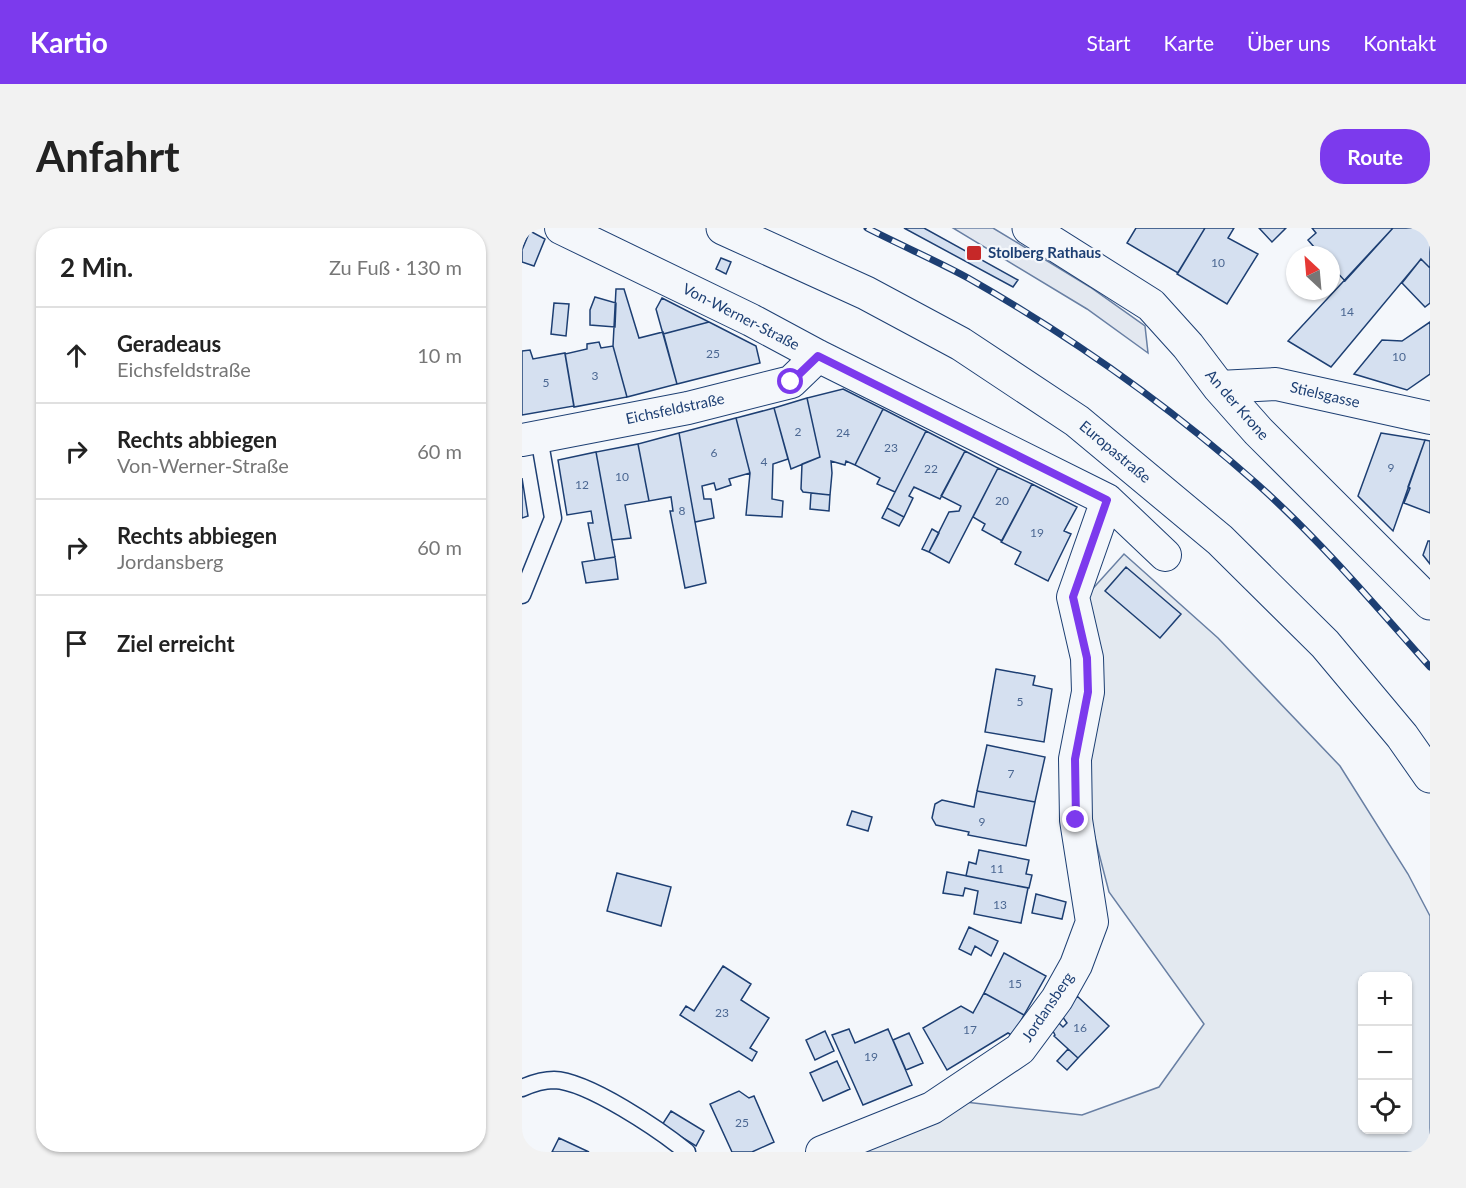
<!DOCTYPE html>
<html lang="de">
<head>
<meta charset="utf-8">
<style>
	:root { --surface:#fff; --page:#f2f2f2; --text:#222; --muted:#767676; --line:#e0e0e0; --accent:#7c3aed }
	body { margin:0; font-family:Lato,sans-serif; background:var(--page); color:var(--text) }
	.controls { position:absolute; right:18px; bottom:18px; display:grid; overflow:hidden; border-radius:12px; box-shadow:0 2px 4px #0004 }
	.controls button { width:54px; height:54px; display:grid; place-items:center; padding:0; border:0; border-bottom:2px solid var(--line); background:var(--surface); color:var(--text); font:30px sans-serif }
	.compass { position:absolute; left:764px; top:18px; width:54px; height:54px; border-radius:50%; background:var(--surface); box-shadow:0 2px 4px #0004; rotate:334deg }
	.stop { position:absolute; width:18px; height:18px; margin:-14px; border:4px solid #7c3aed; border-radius:50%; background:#fff }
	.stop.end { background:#7c3aed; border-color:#fff; box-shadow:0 2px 6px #0008 }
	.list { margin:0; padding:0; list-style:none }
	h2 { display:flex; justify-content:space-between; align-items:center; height:78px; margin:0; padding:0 24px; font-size:26px }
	h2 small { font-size:20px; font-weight:400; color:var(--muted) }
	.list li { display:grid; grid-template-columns:39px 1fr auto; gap:18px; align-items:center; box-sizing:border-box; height:96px; padding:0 24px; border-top:2px solid var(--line) }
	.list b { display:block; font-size:22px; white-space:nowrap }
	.list p { margin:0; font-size:20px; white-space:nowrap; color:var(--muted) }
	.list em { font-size:20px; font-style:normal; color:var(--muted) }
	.icon { flex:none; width:33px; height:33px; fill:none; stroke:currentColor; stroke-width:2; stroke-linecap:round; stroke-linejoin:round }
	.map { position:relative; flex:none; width:908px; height:924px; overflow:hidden; border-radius:24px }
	header { display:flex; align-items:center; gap:36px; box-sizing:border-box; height:84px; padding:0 30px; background:var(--accent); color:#fff }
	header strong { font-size:28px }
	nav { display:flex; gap:33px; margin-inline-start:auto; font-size:21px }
	.intro { display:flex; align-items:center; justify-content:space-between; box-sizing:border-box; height:144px; padding:0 36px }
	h1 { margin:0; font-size:42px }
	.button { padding:15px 27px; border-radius:24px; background:var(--accent); color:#fff; font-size:21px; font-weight:700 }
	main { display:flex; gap:36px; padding:0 36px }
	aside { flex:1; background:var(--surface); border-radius:24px; box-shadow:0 2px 4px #0004 }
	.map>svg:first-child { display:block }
</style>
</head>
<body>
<header>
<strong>Kartio</strong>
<nav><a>Start</a><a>Karte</a><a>Über uns</a><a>Kontakt</a></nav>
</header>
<div class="intro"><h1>Anfahrt</h1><a class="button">Route</a></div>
<main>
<aside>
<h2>2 Min.<small>Zu Fuß · 130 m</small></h2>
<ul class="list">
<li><svg class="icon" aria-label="ahead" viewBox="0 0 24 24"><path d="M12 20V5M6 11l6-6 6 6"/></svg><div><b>Geradeaus</b><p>Eichsfeldstraße</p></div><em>10 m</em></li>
<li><svg class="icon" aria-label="right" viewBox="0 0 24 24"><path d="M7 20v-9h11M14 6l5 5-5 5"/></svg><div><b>Rechts abbiegen</b><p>Von-Werner-Straße</p></div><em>60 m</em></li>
<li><svg class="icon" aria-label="right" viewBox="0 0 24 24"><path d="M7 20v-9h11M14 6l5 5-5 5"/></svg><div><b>Rechts abbiegen</b><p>Jordansberg</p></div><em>60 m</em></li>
<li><svg class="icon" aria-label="arrive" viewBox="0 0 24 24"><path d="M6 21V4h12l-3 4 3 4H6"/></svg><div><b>Ziel erreicht</b></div></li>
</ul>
</aside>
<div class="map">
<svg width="908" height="924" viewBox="0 0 908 924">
	<rect width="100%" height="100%" fill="#f4f7fb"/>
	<path fill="#e3e9f0" stroke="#687fa3" stroke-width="1.5" fill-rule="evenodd" d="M602,326L696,410L818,538L886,646L908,688V924H328L443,874L560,887L637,859L682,796L587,664L568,591L565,367ZM840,748H886V902H840Z"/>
	<path fill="#e3e8f0" stroke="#687fa3" stroke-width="1.5" d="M431,0H471L568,59L623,98L626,125L565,81Z"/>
	<path fill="#d5e0f0" stroke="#1d3f73" stroke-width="1.5" d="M382,0H402L496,52L491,59Z
		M614,0H683L656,45L605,15Z
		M683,0H712L706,10L736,26L705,76L655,46Z
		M737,0H764L750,14Z
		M790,0H871L823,53L809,38V27H799L786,12L794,5Z
		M871,0H908V40L899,31L809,139L766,113Z
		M8,3L23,11L12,38L0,34V22Z
		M199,30L209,34L204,46L194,41Z
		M899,31L908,40V75L903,79L880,55Z
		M94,61H102L117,110L141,104L155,156L105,169L91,118Z
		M73,69L94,75L93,99L68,97V82Z
		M140,70L187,94L141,106L134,81Z
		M32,75L47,76L44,108L29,106Z
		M187,94L234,118L238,135L155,156L141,106Z
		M908,94V146L885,162L832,146L860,112L880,113Z
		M77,114L79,120L91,118L105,169L52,179L43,126L65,121V116Z
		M8,122L11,131L43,125L52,178L0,187V123Z
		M321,161L361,181L333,237L324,233L323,237L309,233L310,245L308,267L281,264L279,261L280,236L298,229L285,170Z
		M285,170L298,229L269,241L252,180Z
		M252,180L266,231L251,236L250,271L261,273L260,289L224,287L228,245L214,190Z
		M361,181L404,203L373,264L355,256L358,250L333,237Z
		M214,190L228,245L207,251L209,257L194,262L192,255L180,258L182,271H189L192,290L173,294L157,205Z
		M404,203L443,223L418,271L392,259L387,268L391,270L382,289L365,280Z
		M157,205L184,355L163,360L148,283H151L149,269L127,273L116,216Z
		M859,205L903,212L871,303L836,268Z
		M903,212L908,213V285L882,275L888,260L886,259Z
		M116,216L127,273L103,277L109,310L90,312L74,224Z
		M443,223L476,240L427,335L407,324L427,284L437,283L439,278L419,268Z
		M74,224L93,329L73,332L66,295H71L69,283L45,287L36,232Z
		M476,240L510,256L480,313L460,302L463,296L451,289Z
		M0,250L6,288L0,290Z
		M510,256L555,279L542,303L549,306L526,353L493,336L499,324L479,314Z
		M289,265L308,267L307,283L288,281Z
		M365,280L382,289L377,298L360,290Z
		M410,301L417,305L407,324L400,321Z
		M906,313H908V336L901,327Z
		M93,329L96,351L64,355L60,334Z
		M604,339L659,386L638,410L583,363Z
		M474,441L513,448L511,457L530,461L522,514L463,504Z
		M465,517L523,529L513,574L455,563Z
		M455,563L513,574L504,618L446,607L447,604L414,597L410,590L413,576L420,572L452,579Z
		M330,583L350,589L346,603L325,597Z
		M457,622L507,632L504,646L510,647L507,660L444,648L447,634L454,636Z
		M425,644L506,660L499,695L452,686L456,663L443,660L441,668L421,665Z
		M95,645L149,659L139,698L85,683Z
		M514,666L544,674L540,691L510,685Z
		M447,699L476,713L469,728L453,718L449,727L437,721Z
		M482,725L524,748L502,787L462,765Z
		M201,738L229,756L219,772L247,790L228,820L235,824L230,833L158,787L164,778L172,783Z
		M462,765L502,787L491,808L486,805L425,842L401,800L439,778L451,785Z
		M555,768L587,798L556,830L532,808L533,807L530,801L536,794L541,799L545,795L540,788Z
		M327,801L333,815L366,801L390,857L341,877L310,807Z
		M303,803L312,823L293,832L284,812Z
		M387,805L401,835L384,842L371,812Z
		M546,821L556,830L545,842L535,833Z
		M315,833L328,861L301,873L288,845Z
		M217,863L227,870L232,868L252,914L230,924H210L188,876Z
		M149,883L182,903L174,918L140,897Z
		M37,910L67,924H30Z"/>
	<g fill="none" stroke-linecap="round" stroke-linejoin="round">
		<defs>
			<path id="lane" d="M0,367L31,290L17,209
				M0,860C9,856 22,852 32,852C66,853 138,902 165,924"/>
			<path id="street" d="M39,0L229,92L296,128L585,272L643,327
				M697,159L754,156L908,190
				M0,212L166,180L269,154L296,128
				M300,924L410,880L498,821L535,771L554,737L570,694L554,592L553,531L566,464L565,430L551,369L585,272"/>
			<path id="secondary" d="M507,0L629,77L666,118L697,159L736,203L908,375"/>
			<path id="primary" d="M201,0L344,65L439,116L555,193L698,312L803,416L880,508L908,548"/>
		</defs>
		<use href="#lane" stroke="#1d3f73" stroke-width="19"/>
		<use href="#street" stroke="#1d3f73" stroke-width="34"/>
		<use href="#secondary" stroke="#1d3f73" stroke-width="35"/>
		<use href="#primary" stroke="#1d3f73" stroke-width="35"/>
		<use href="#lane" stroke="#f4f7fb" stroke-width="16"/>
		<use href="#street" stroke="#f4f7fb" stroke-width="32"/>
		<use href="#secondary" stroke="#f4f7fb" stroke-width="33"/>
		<use href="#primary" stroke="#f4f7fb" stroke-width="33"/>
		<defs>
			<path id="rail" d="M345,0C378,17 413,32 446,50C548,108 646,177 734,255C797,311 852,376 908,439"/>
		</defs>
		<use href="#rail" stroke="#1d3f73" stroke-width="7"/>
		<use href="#rail" stroke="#f4f7fb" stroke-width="4.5" stroke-dasharray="14" stroke-linecap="butt"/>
	</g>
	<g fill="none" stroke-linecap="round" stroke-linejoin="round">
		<path stroke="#7c3aed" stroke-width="8" d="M269,154L296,128L585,272L551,369L565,430L566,464L553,531L554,592"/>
	</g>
	<rect fill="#c62828" stroke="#f4f7fb" stroke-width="2" x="444" y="17" width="16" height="16" rx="3"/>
	<g text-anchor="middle" stroke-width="4.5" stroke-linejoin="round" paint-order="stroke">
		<g font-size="12" fill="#4b6792">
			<text x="696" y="39">10</text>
			<text x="825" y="88">14</text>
			<text x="191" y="130">25</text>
			<text x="877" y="133">10</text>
			<text x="73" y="152">3</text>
			<text x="24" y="159">5</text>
			<text x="276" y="208">2</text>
			<text x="321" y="209">24</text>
			<text x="369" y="224">23</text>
			<text x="192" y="229">6</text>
			<text x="242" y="238">4</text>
			<text x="869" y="244">9</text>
			<text x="409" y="245">22</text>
			<text x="100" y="253">10</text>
			<text x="60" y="261">12</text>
			<text x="480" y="277">20</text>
			<text x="160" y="287">8</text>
			<text x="515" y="309">19</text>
			<text x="498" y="478">5</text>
			<text x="489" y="550">7</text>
			<text x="460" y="598">9</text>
			<text x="475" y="645">11</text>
			<text x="478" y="681">13</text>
			<text x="493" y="760">15</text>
			<text x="200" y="789">23</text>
			<text x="558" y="804">16</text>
			<text x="448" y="806">17</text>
			<text x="349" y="833">19</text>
			<text x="220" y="899">25</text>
		</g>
		<g font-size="15" font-weight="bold" fill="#1d3f73" stroke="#f4f7fb" text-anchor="start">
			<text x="466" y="30">Stolberg Rathaus</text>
		</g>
		<g font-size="15" fill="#1d3f73" stroke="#f4f7fb">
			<text transform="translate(219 89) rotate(27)" y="5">Von-Werner-Straße</text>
			<text transform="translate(803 167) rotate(13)" y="5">Stielsgasse</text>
			<text transform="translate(715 177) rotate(49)" y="5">An der Krone</text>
			<text transform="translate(153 181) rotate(-12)" y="5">Eichsfeldstraße</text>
			<text transform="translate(593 224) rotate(40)" y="5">Europastraße</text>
			<text transform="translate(526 779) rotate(-56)" y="5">Jordansberg</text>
		</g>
	</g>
</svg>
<div class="controls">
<button>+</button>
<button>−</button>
<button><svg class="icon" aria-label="locate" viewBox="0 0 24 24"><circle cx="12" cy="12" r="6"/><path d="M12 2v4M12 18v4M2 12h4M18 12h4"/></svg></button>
</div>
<svg class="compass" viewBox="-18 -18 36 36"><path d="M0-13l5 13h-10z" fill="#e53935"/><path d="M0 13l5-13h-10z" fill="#767676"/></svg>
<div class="stop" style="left:269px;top:154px"></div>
<div class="stop end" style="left:554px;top:592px"></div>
</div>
</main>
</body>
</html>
